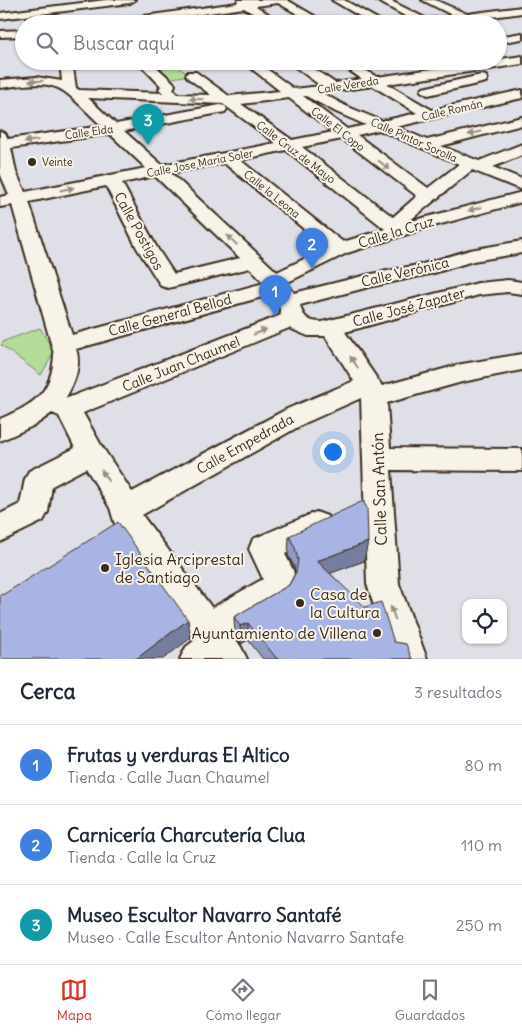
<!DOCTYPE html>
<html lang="es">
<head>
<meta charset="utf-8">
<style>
	:root { --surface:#fff; --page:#f6f6f7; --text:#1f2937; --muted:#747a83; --line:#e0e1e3; --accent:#d93025 }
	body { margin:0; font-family:Delius,sans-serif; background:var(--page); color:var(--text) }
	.controls { position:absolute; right:15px; bottom:15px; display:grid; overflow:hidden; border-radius:10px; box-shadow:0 1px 4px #0004 }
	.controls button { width:45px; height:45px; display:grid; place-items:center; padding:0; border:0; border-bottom:1px solid var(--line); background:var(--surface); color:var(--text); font:25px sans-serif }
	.you { position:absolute; left:332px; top:451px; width:18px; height:18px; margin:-12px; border:4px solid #fff; border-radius:50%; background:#1a73e8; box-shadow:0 0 0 8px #1a73e833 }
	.badge { display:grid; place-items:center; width:32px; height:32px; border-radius:50%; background:var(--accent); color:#fff; font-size:16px; font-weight:700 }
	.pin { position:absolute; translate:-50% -41px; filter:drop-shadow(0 1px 2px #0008) }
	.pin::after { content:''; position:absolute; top:26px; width:18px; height:15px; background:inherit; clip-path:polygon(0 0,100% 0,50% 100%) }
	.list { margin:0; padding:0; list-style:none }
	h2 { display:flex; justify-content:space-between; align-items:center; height:65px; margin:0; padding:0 20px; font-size:21px }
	h2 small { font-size:16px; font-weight:400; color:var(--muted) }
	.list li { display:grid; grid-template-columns:32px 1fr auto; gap:15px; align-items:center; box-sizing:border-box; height:80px; padding:0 20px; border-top:1px solid var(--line) }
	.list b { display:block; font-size:19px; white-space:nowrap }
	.list p { margin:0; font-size:16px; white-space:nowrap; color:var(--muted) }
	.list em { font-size:16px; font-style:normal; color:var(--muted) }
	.icon { flex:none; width:28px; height:28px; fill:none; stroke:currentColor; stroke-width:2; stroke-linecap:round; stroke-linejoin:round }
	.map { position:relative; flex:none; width:522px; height:659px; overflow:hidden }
	.search { position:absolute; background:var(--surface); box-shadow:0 1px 4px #0004; left:15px; right:15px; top:15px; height:55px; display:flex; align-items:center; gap:12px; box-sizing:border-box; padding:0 18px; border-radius:28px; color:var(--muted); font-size:19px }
	.sheet { height:305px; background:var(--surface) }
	nav { display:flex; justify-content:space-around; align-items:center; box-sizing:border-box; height:70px; border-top:1px solid var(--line); background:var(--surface); font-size:14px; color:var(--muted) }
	nav a { display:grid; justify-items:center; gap:2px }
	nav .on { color:var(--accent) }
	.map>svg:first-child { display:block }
</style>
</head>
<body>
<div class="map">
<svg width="522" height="659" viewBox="0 0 522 659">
	<rect width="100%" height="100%" fill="#dfe0e7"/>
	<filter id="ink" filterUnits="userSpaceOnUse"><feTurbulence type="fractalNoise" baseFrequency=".02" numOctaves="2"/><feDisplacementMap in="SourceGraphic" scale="10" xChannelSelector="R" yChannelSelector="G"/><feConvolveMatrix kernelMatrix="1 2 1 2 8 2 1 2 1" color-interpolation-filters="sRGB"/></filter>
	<g filter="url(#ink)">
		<path fill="#b3dc99" stroke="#77835c" d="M148,61H170L189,75L167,79Z
			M40,328L54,352L41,375L1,345L4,341Z"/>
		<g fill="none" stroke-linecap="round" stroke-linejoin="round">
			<defs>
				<path id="minor" d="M106,0H135L130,3L0,19V13Z
					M238,0H287L328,24H315L278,3L256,6L283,24H270L244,8L133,24H104L109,21L237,3Z
					M332,0H344L386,24H373Z
					M376,0H389L427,19L454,16L422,0H435L467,14L522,7V13L440,24H409L414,21Z
					M24,30V36L0,37V31Z
					M522,33V39L498,43V37Z
					M522,56V64L387,84L432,110L522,90V98L396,127L427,140L522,117V125L441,146L479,161L522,144V155L493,167L522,179V190L472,170L408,222L522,192V202L430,227L347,253L286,283L294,293L367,275L423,264L470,250L522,241V253L473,261L434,273L369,287L300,305C303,318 309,322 322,322L478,283L508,280L522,282V294L508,292L479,295L345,332L382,386L462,364L522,354V370L462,382L387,403L390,448L522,449V471L391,470L399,584L427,659H391L367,584L361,398L305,423L142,515L212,608L263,579L249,549L253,539L316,512L327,516L331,525L327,534L285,554L293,570L296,583L286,602L232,634L241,647L247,659H180L186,647L195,640L116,528L110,508L86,468L52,486L48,512L43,521L0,542V514L20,504L25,479L29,471L75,448L59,416L52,413L35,425L0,441V419C34,404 52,394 54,354L12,205L0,207V197L9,195L0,173V131L5,133L8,139L102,126C90,115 77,101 65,92C48,79 19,86 0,88V80L36,77L62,81L60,61H72L76,88L79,90L163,93L159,89L161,86L137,61H150L173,82L175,85L173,89L178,94L211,95L188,78L186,75L188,72H196L229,96L280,91L242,61H256L294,89L321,86L287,61H302L335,83L362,79L335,61H350L377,77ZM373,86L417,113L382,121L346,106L322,93ZM303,96H306L336,112L366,125L347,129ZM88,98L223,104L276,143L162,165L124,131L225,112L227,109L225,106L220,105L116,124ZM289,98L333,132L292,140L241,104ZM379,130L459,164L428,188L357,135ZM110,134L146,168L25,192L16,172L11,148ZM342,139L417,196L393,217L302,147ZM286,150L385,229L343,242L240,160ZM224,163L327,248L277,272L171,173ZM155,176L240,258L174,274L157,248L122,183ZM106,186L137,248L161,286L168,288L250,268L264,283L72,335L29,202ZM273,294L278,301L281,315L65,399C74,384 82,366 76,349ZM289,328L308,336H325L354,381L287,409L132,492L101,445L83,413Z
					M481,75L486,76L487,79L486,82L428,95L421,91L423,88Z"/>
			</defs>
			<use href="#minor" stroke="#3b2a1e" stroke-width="4"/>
			<use href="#minor" fill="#f7f3e8" fill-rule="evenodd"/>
		</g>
		<path fill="#909bc4" stroke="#3b2a1e" d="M289,536L364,561L330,573L394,642L412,659H263L248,640L241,644L235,635L234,617L289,585L295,573L294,566L288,555Z"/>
		<path fill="#767ea0" stroke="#3b2a1e" d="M368,542L364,561L315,579L317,561Z
			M188,620L191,638L163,659H136Z
			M248,623V640L241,644L240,626Z"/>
		<path fill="#a8b4e4" stroke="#3b2a1e" d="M363,501L367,508L368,542L317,561L365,607L381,602L394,642L406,644L412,659H277L248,623L240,626L234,617L289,585L296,572L298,560L295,548L289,536Z
			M118,522L188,620L136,659H0V595L4,594Z"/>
		<defs><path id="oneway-solid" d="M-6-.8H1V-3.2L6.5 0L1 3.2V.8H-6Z" transform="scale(1.25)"/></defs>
		<g fill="#998e83">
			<use href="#oneway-solid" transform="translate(36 81) rotate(178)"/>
			<use href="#oneway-solid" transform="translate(196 99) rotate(-178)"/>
			<use href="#oneway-solid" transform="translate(475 133) rotate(166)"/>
			<use href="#oneway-solid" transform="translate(31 141) rotate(172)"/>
			<use href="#oneway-solid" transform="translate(384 165) rotate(38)"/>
			<use href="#oneway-solid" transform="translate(67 189) rotate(-11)"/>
			<use href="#oneway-solid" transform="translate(475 209) rotate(165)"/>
			<use href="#oneway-solid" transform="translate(232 240) rotate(-136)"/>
			<use href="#oneway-solid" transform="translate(260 332) rotate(-22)"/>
			<use href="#oneway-solid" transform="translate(354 362) rotate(-124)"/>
			<use href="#oneway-solid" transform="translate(105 476) rotate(-122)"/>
			<use href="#oneway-solid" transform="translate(393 613) rotate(-109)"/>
		</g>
	</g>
	<g fill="#3b2a1e" stroke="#f7f3e8" stroke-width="2">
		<circle cx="32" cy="162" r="5"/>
		<circle cx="105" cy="568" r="5"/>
		<circle cx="300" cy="603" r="5"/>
		<circle cx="377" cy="633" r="5"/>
	</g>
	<g text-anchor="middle" stroke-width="4" stroke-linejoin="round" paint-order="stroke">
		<g font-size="11" fill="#3b2a1e" stroke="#f7f3e8">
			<text transform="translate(348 85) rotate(-9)" y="4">Calle Vereda</text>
			<text transform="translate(452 110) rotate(-13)" y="4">Calle Román</text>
			<text transform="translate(338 129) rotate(38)" y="4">Calle El Copo</text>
			<text transform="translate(89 132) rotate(-8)" y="4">Calle Elda</text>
			<text transform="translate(414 140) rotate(24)" y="4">Calle Pintor Sorolla</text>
			<text transform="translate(296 152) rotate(37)" y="4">Calle Cruz de Mayo</text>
			<text transform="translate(200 163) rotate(-11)" y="4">Calle Jose María Soler</text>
			<text transform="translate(272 194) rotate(39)" y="4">Calle la Leona</text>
		</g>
		<g font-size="11" fill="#3b2a1e" stroke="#f7f3e8" text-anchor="start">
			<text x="42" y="166">Veinte</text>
		</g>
		<g font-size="14" fill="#3b2a1e" stroke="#f7f3e8">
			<text transform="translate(139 231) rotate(61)" y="5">Calle Postigos</text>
			<text transform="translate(396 232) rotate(-17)" y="5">Calle la Cruz</text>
			<text transform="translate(405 272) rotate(-13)" y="5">Calle Verónica</text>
			<text transform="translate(409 307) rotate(-15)" y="5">Calle José Zapater</text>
			<text transform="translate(170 315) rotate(-15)" y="5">Calle General Bellod</text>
			<text transform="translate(181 364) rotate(-22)" y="5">Calle Juan Chaumel</text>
			<text transform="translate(245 444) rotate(-29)" y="5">Calle Empedrada</text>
		</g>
		<g font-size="16" fill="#3b2a1e" stroke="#f7f3e8">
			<text transform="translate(379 489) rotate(-92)" y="6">Calle San Antón</text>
		</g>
		<g font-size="16" fill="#3b2a1e" stroke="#f7f3e8" text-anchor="start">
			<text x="115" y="565">Iglesia Arciprestal<tspan x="115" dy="18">de Santiago</tspan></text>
			<text x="310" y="600">Casa de<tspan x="310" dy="18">la Cultura</tspan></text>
			<text x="367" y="639" text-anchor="end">Ayuntamiento de Villena</text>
		</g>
	</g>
</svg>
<div class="controls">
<button><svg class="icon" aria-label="locate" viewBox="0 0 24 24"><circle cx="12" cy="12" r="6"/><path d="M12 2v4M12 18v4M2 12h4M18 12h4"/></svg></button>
</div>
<div class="you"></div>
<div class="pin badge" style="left:275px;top:316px;background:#3f7fe0">1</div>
<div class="pin badge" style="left:312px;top:269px;background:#3f7fe0">2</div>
<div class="pin badge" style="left:148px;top:145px;background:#0f9aa8">3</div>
<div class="search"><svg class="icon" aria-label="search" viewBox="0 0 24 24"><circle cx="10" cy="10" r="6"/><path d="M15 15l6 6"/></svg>Buscar aquí</div>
</div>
<section class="sheet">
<h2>Cerca<small>3 resultados</small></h2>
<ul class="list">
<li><span class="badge" style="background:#3f7fe0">1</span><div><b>Frutas y verduras El Altico</b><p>Tienda · Calle Juan Chaumel</p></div><em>80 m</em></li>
<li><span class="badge" style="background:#3f7fe0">2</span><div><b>Carnicería Charcutería Clua</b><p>Tienda · Calle la Cruz</p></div><em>110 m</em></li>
<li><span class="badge" style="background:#0f9aa8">3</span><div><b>Museo Escultor Navarro Santafé</b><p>Museo · Calle Escultor Antonio Navarro Santafe</p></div><em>250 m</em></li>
</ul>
</section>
<nav>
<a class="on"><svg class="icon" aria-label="map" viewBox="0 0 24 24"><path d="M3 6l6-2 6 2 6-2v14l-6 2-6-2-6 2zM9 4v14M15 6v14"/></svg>Mapa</a>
<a><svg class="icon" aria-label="directions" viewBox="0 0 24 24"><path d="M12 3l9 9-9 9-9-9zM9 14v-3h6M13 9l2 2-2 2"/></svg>Cómo llegar</a>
<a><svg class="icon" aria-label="saved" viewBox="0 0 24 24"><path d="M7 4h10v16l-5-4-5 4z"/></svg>Guardados</a>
</nav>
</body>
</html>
